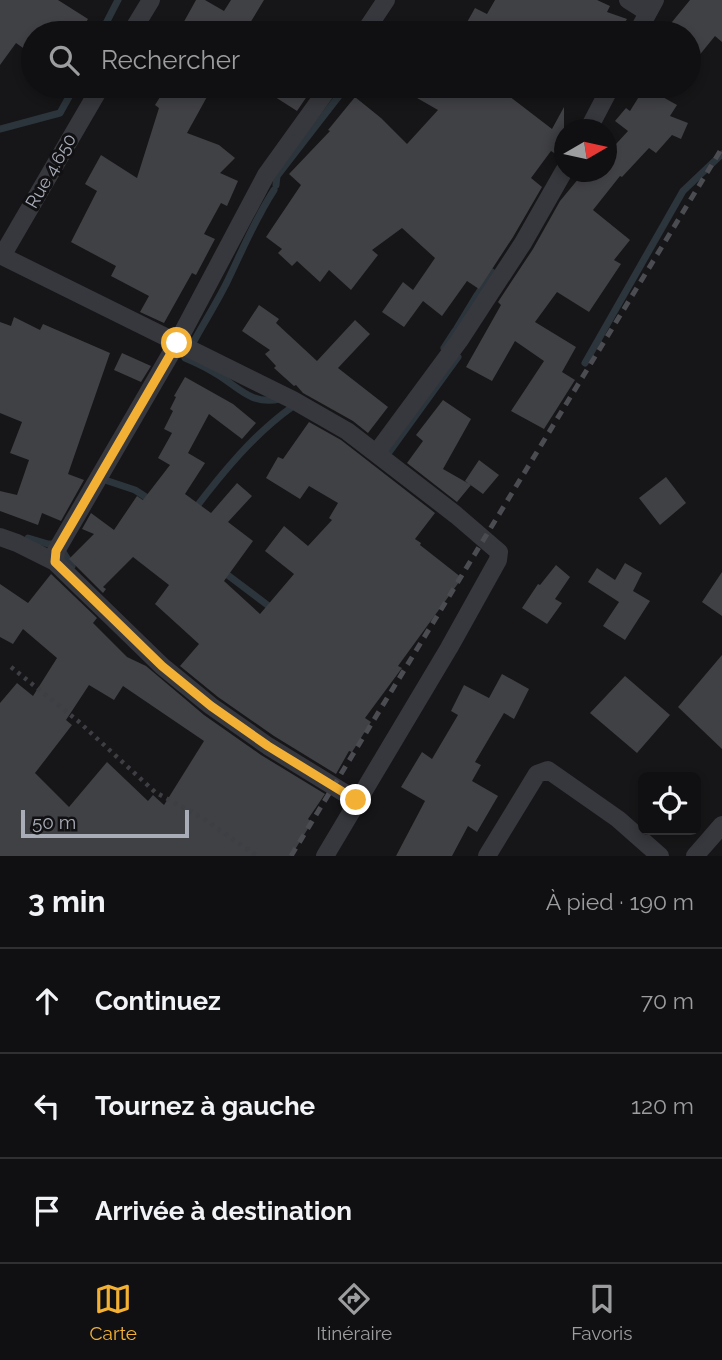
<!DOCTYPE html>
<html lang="fr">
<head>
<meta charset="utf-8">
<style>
	:root { --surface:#101012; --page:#1e1e20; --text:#f1f3f6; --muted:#9c9d9f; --line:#303032; --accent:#f2b134 }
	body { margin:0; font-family:Raleway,sans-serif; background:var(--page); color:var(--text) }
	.controls { position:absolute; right:21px; bottom:21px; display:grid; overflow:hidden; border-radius:10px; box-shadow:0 4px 10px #0003 }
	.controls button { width:63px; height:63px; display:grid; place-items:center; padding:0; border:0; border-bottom:2px solid var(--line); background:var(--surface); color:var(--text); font:35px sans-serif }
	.compass { position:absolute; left:554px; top:119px; width:63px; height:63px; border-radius:50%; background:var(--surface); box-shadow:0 4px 10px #0003; rotate:81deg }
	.scale { position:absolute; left:21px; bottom:18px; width:168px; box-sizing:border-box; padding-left:7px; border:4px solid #a8adb8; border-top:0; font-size:19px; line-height:24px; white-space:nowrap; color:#a8adb8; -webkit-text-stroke:5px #111113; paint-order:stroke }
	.stop { position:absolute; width:21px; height:21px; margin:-16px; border:5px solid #f2b134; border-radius:50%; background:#fff }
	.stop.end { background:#f2b134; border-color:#fff; box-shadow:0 2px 7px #0008 }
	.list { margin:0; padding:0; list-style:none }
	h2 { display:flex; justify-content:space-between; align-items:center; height:91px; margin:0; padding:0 28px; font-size:30px }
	h2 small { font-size:23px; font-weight:400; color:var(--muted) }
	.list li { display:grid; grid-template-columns:46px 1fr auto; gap:21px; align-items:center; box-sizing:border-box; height:105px; padding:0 28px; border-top:2px solid var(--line) }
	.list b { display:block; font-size:26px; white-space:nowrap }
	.list em { font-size:23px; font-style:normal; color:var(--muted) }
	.icon { flex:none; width:38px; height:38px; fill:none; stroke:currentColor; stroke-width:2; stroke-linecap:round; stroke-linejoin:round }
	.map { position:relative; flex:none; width:722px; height:856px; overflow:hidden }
	.search { position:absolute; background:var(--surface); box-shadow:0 4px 10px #0003; left:21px; right:21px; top:21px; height:77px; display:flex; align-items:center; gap:18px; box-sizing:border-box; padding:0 24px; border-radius:38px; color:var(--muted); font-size:26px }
	.sheet { height:406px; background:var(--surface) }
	nav { display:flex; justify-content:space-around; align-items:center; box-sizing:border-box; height:98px; border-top:2px solid var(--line); background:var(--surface); font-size:19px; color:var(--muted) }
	nav a { display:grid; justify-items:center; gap:4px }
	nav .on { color:var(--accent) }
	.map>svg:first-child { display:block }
</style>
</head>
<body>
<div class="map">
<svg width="722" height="856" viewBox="0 0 722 856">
	<rect width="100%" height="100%" fill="#161618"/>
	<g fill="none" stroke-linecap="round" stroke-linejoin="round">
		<path stroke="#2c353c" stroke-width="7" d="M101,33L118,0
			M0,129L60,113L75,86
			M276,185L277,176L342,92
			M274,190C255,219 242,251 227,282C214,308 198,332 185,358C197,363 209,369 220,376C241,390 253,405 280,399
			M478,294L492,272
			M457,328L477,295
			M444,348L455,331
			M585,363L683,191L722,154
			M383,447L390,451L458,357
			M99,478L135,490L152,501
			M194,510C222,473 254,434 292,407
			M28,538L48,544H58
			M61,549L72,566
			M225,573L274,610"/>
	</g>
	<path fill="#404145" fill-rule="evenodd" d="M0,0H58L88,19L80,33H33V55L16,43L0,65Z
		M196,0H205L224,11L231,0H264L244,33H193L181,27Z
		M495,0H597L610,6L607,12L627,19L618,33H461L475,8L487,14Z
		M690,0H722V42L715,36L689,68V33H663Z
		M167,86H213L187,133L219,145L235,158L220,173L238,181L227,206L221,203L204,234L215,239L196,275L192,273L164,323L140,312L149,296L111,276L116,266L71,242L97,191L85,184L101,155L137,178L159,108L155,105Z
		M258,86H314L297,111Z
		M424,86H496L552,129L564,107V159L551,151L531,178L542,187L513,237L479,289L467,281L442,316L423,301L404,327L382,312L403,282L413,290L435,258L402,228L372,250L378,255L351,290L329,270L320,282L297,261L292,266L278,253L282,249L266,237L301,185L289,174L330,131L328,130L355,97L381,118L407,144L438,110L417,98Z
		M645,87L677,105L670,116L688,123L681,139L672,135L656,153L649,148L622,177L620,176L593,210L630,240L614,260L621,264L589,312L557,292L535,322L576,347L562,372L575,380L544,429L511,411L544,361L515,341L492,381L466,367L501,305L498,302L533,249L560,201L584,172H606V155L628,131L615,121L626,108L630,111Z
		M259,305L279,319L276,323L317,361L355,320L370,334L338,368L388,407L368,433L353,421L303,393L296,385L294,386L274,368L276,366L265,354L270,350L242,331Z
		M14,317L40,330L43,324L110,353L68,474L84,480L61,521L42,513L38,525L0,511V491L17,495L29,460L10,453L22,422L0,413V322L11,326Z
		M122,353L151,366L141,382L114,370Z
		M185,377L233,404L256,423L242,439L209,414L188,453L205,463L185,494L211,513L237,483L252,496L228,522L253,541L224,581L260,614L294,574L265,551L284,526L308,546L332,520L329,518L338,503L309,486L300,499L266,478L278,457L283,459L309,422L341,440L435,513L415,539L421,543L420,545L462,578L398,666L402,668L365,718L371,722L352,752L349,751L336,774L274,736L218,697L180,666L199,644L155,604L169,585L133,557L103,587L106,589L103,593L69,559L94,534L82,529L91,513L114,530L137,496L143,500L170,465L158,458L172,433L164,429L173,411L170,409L176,397L174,396Z
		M443,400L471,419L443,469L471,485L457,502L407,463L423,441L416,435Z
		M479,460L499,475L483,494L465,481Z
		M666,477L686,503L660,525L639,498Z
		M625,563L642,573L633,591L650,601L625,640L603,626L619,602L588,582L597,568L615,580Z
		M556,565L570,577L555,599L562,603L547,624L522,608L538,584L540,585Z
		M722,572V616L702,602Z
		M51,574L97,618L93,623L127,657L146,666L204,715L261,755L325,794L308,819L312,822L291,856H0V703L17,683L33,696L57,658L23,629L13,644L0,637V584L28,603ZM89,685L114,700L123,686L204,741L164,805L153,795L148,801L107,762L69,807L35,773L72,725L66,720Z
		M722,655V749L678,707Z
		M502,674L529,689L514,719L504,713L475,762L481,765L472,781L498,796L477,832L468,826L452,856H396L425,801L401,787L422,752L432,759L458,715L451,711L464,685L489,698Z
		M625,676L670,715L637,753L590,713Z"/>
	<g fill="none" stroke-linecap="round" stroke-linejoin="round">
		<path stroke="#3d3f44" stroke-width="4.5" stroke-dasharray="3.5 5" stroke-linecap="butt" d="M11,667L78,721L155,792L204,819L257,856"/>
		<path stroke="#37383d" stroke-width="18" d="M628,0L647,12
			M131,33L151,0
			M364,33L386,0
			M637,33L655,0
			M588,130L611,86
			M0,255L293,400L347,431L456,515L499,552L498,560L449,648L325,856
			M2,256L101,86
			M377,452L459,341L523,243L564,171
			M0,537L17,543L55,562L162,666L211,706L268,746L356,800
			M55,562L56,551L177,343L266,175L330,86
			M487,856L537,774L548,770L618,819L660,856
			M695,856L722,825"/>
		<path stroke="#4a4c52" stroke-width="5" stroke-dasharray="9 7" stroke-linecap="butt" d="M291,856L722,148"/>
	</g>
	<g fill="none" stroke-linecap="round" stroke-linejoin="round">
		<path stroke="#f2b134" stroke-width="9" d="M177,343L56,551L55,562L162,666L211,706L268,746L356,800"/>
	</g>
	<g text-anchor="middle" stroke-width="6" stroke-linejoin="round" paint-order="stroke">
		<g font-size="18" fill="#a8adb8" stroke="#111113">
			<text transform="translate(51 171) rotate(-60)" y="6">Rue 4.650</text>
		</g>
	</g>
</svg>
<div class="controls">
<button><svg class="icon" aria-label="locate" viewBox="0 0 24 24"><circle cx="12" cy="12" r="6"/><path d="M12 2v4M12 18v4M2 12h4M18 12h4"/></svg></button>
</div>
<svg class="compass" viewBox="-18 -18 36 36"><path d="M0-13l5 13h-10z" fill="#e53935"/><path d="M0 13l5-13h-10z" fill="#9c9d9f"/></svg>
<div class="scale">50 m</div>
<div class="stop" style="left:177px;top:343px"></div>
<div class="stop end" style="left:356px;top:800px"></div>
<div class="search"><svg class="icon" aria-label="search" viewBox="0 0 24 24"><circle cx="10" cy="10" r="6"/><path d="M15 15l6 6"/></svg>Rechercher</div>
</div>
<section class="sheet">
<h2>3 min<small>À pied · 190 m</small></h2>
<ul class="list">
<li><svg class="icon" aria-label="ahead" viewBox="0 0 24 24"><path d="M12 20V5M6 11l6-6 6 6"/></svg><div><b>Continuez</b></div><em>70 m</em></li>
<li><svg class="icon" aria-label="left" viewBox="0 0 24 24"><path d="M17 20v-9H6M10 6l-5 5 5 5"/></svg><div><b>Tournez à gauche</b></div><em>120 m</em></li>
<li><svg class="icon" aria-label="arrive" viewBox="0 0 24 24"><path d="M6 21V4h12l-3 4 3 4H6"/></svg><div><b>Arrivée à destination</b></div></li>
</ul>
</section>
<nav>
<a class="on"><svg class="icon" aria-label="map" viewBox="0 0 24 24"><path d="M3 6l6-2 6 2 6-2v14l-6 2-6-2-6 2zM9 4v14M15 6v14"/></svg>Carte</a>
<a><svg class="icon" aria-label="directions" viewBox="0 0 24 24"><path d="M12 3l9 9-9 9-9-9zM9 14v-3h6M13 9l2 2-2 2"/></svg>Itinéraire</a>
<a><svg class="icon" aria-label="saved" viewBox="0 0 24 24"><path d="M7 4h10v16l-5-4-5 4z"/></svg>Favoris</a>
</nav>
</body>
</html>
